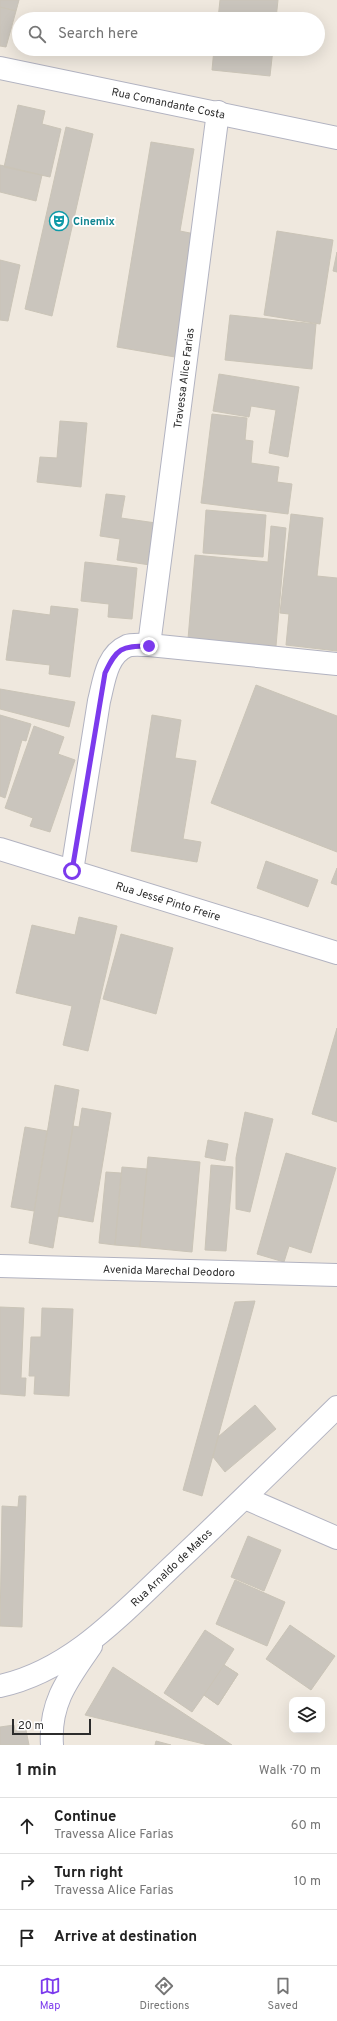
<!DOCTYPE html>
<html lang="en">
<head>
<meta charset="utf-8">
<style>
	:root { --surface:#fff; --page:#f2f2f2; --text:#222; --muted:#767676; --line:#e0e0e0; --accent:#7c3aed }
	body { margin:0; font-family:Overpass,sans-serif; background:var(--page); color:var(--text) }
	.controls { position:absolute; right:12px; bottom:12px; display:grid; overflow:hidden; border-radius:8px; box-shadow:0 4px 16px #0002 }
	.controls button { width:36px; height:36px; display:grid; place-items:center; padding:0; border:0; border-bottom:1px solid var(--line); background:var(--surface); color:var(--text); font:20px sans-serif }
	.scale { position:absolute; left:12px; bottom:10px; width:79px; box-sizing:border-box; padding-left:4px; border:2px solid #2c2c2c; border-top:0; font-size:11px; line-height:14px; white-space:nowrap; color:#2c2c2c; -webkit-text-stroke:3px #fff; paint-order:stroke }
	.stop { position:absolute; width:12px; height:12px; margin:-9px; border:3px solid #7c3aed; border-radius:50%; background:#fff }
	.stop.end { background:#7c3aed; border-color:#fff; box-shadow:0 1px 4px #0008 }
	.list { margin:0; padding:0; list-style:none }
	h2 { display:flex; justify-content:space-between; align-items:center; height:52px; margin:0; padding:0 16px; font-size:17px }
	h2 small { font-size:13px; font-weight:400; color:var(--muted) }
	.list li { display:grid; grid-template-columns:26px 1fr auto; gap:12px; align-items:center; box-sizing:border-box; height:56px; padding:0 16px; border-top:1px solid var(--line) }
	.list b { display:block; font-size:15px; white-space:nowrap }
	.list p { margin:0; font-size:13px; white-space:nowrap; color:var(--muted) }
	.list em { font-size:13px; font-style:normal; color:var(--muted) }
	.icon { flex:none; width:22px; height:22px; fill:none; stroke:currentColor; stroke-width:2; stroke-linecap:round; stroke-linejoin:round }
	.map { position:relative; flex:none; width:337px; height:1745px; overflow:hidden }
	.search { position:absolute; background:var(--surface); box-shadow:0 4px 16px #0002; left:12px; right:12px; top:12px; height:44px; display:flex; align-items:center; gap:10px; box-sizing:border-box; padding:0 14px; border-radius:22px; color:var(--muted); font-size:15px }
	.sheet { height:220px; background:var(--surface) }
	nav { display:flex; justify-content:space-around; align-items:center; box-sizing:border-box; height:56px; border-top:1px solid var(--line); background:var(--surface); font-size:11px; color:var(--muted) }
	nav a { display:grid; justify-items:center; gap:2px }
	nav .on { color:var(--accent) }
	.map>svg:first-child { display:block }
</style>
</head>
<body>
<div class="map">
<svg width="337" height="1745" viewBox="0 0 337 1745">
	<rect width="100%" height="100%" fill="#efe8de"/>
	<path fill="#cac5bd" stroke="#cac4b7" d="M0,0H19L16,11L0,7Z
		M220,0H278L276,19H218Z
		M0,7L16,11L6,47L0,46Z
		M214,49H273L270,76L212,70Z
		M18,105L45,111L42,124L61,129L50,177L4,167Z
		M66,127L93,134L52,316L25,309Z
		M151,142L194,149L180,231L195,234L175,357L117,347Z
		M0,165L42,175L36,201L0,192Z
		M277,231L333,240L320,324L264,315Z
		M337,252V272L333,271Z
		M0,260L20,265L8,321L0,320Z
		M230,315L316,324L312,369L225,360Z
		M219,374L299,387L288,457L269,453L276,410L251,406L249,417L213,411Z
		M212,414L247,418L245,440L253,441L251,463L279,467L277,482L292,484L288,514L201,503Z
		M60,421L87,423L81,487L37,482L40,457L57,458Z
		M106,494L125,496L121,518L156,523L150,565L117,560L120,539L100,536Z
		M206,510L266,515L263,557L203,553Z
		M291,514L323,518L317,576L337,578V651L286,645L289,614L280,613Z
		M271,526L286,528L276,646L188,639L195,555L268,562Z
		M85,562L137,568L132,619L108,617L109,604L81,601Z
		M51,606L78,609L70,677L49,674L50,665L6,660L13,610L50,615Z
		M256,685L337,716V852L211,803Z
		M0,689L75,702L69,727L0,709Z
		M0,715L31,724L26,741L22,740L5,798L0,796Z
		M152,715L181,720L175,758L196,761L183,839L201,842L197,862L131,851Z
		M34,726L64,737L58,754L75,760L50,832L30,826L33,818L5,808Z
		M266,861L318,880L308,907L257,888Z
		M337,868V885L331,883Z
		M79,917L117,926L88,1051L63,1045L72,1006L16,993L32,925L75,935Z
		M121,934L173,948L156,1014L103,999Z
		M337,1028V1122L312,1114Z
		M55,1085L79,1090L53,1248L29,1243Z
		M82,1108L111,1113L93,1222L58,1216L73,1126L79,1127Z
		M245,1112L273,1119L250,1212L236,1209V1158Z
		M25,1127L47,1131L34,1211L11,1207Z
		M208,1140L228,1144L225,1161L205,1157Z
		M286,1153L336,1168L311,1253L289,1246L284,1262L257,1254Z
		M148,1157L200,1162L192,1252L140,1247Z
		M211,1165L233,1167L226,1251L205,1250Z
		M122,1167L147,1169L140,1247L115,1245Z
		M106,1172L121,1173L115,1245L99,1243Z
		M255,1301L202,1496L183,1490L235,1302Z
		M0,1307L24,1308L21,1378H26L25,1396L0,1394Z
		M42,1308L73,1309L69,1396L34,1394L35,1376H29L31,1337H41Z
		M255,1405L276,1429L225,1472L213,1457L218,1437Z
		M19,1496H26L22,1627L0,1626L2,1506L18,1507Z
		M248,1536L281,1550L264,1591L231,1577Z
		M235,1580L285,1602L267,1646L216,1624Z
		M290,1625L335,1656L311,1690L266,1659Z
		M205,1630L234,1649L224,1665L238,1674L218,1705L204,1695L192,1712L164,1693Z
		M224,1665L238,1674L218,1705L204,1695Z
		M113,1667L232,1745H208L85,1715Z
		M14,1725L15,1731L26,1730L29,1745H0V1727Z
		M156,1741L171,1745H155Z"/>
	<g fill="none" stroke-linecap="round" stroke-linejoin="round">
		<defs>
			<g id="minor">
				<path id="s1" d="M0,68L337,138"/>
				<path id="s2" d="M149,645L218,112"/>
				<path id="s3" d="M0,849L337,953"/>
				<path d="M72,871L99,701C104,682 106,655 127,646C132,644 142,645 149,645L337,664"/>
				<path id="s4" d="M0,1266L337,1275"/>
				<path d="M245,1498L337,1538"/>
				<path id="s5" d="M0,1686C74,1670 127,1608 180,1559C233,1509 285,1458 337,1407"/>
				<path d="M52,1745C49,1703 68,1679 91,1646"/>
			</g>
		</defs>
		<use href="#minor" stroke="#b2b3c1" stroke-width="24"/>
		<use href="#minor" stroke="#fff" stroke-width="22"/>
	</g>
	<g fill="none" stroke-linecap="round" stroke-linejoin="round">
		<path stroke="#7c3aed" stroke-width="5" d="M72,871L105,673C117,648 121,646 149,646"/>
	</g>
	<defs>
		<symbol id="theatre-ring" viewBox="-11 -11 22 22"><circle r="9.5" fill="#fff" stroke="#0f9aa8" stroke-width="1.5"/><path d="M-5-5.5Q0-4 5-5.5V0Q5 5 0 6Q-5 5-5 0ZM-3.3-2.5H-1v1.5H-3.3ZM1-2.5H3.3v1.5H1ZM-2.8 1Q0 5.5 2.8 1Z" fill="#0f9aa8"/></symbol>
	</defs>
	<g fill-rule="evenodd">
		<use href="#theatre-ring" x="48" y="210" width="22" height="22"/>
	</g>
	<g text-anchor="middle" stroke-width="3.5" stroke-linejoin="round" paint-order="stroke">
		<g font-size="11" fill="#2c2c2c" stroke="#fff">
			<text dy="4" stroke="none"><textPath href="#s1" startOffset="172">Rua Comandante Costa</textPath></text>
			<text dy="4" stroke="none"><textPath href="#s2" startOffset="269">Travessa Alice Farias</textPath></text>
			<text dy="4" stroke="none"><textPath href="#s3" startOffset="176">Rua Jessé Pinto Freire</textPath></text>
			<text dy="4" stroke="none"><textPath href="#s4" startOffset="169">Avenida Marechal Deodoro</textPath></text>
			<text dy="4" stroke="none"><textPath href="#s5" startOffset="211">Rua Arnaldo de Matos</textPath></text>
		</g>
		<g font-size="11" font-weight="bold" fill="#0d838f" stroke="#fff" text-anchor="start">
			<text x="73" y="225">Cinemix</text>
		</g>
	</g>
</svg>
<div class="controls">
<button><svg class="icon" aria-label="layers" viewBox="0 0 24 24"><path d="M12 4l9 5-9 5-9-5zM3 14l9 5 9-5"/></svg></button>
</div>
<div class="scale">20 m</div>
<div class="stop" style="left:72px;top:871px"></div>
<div class="stop end" style="left:149px;top:646px"></div>
<div class="search"><svg class="icon" aria-label="search" viewBox="0 0 24 24"><circle cx="10" cy="10" r="6"/><path d="M15 15l6 6"/></svg>Search here</div>
</div>
<section class="sheet">
<h2>1 min<small>Walk · 70 m</small></h2>
<ul class="list">
<li><svg class="icon" aria-label="ahead" viewBox="0 0 24 24"><path d="M12 20V5M6 11l6-6 6 6"/></svg><div><b>Continue</b><p>Travessa Alice Farias</p></div><em>60 m</em></li>
<li><svg class="icon" aria-label="right" viewBox="0 0 24 24"><path d="M7 20v-9h11M14 6l5 5-5 5"/></svg><div><b>Turn right</b><p>Travessa Alice Farias</p></div><em>10 m</em></li>
<li><svg class="icon" aria-label="arrive" viewBox="0 0 24 24"><path d="M6 21V4h12l-3 4 3 4H6"/></svg><div><b>Arrive at destination</b></div></li>
</ul>
</section>
<nav>
<a class="on"><svg class="icon" aria-label="map" viewBox="0 0 24 24"><path d="M3 6l6-2 6 2 6-2v14l-6 2-6-2-6 2zM9 4v14M15 6v14"/></svg>Map</a>
<a><svg class="icon" aria-label="directions" viewBox="0 0 24 24"><path d="M12 3l9 9-9 9-9-9zM9 14v-3h6M13 9l2 2-2 2"/></svg>Directions</a>
<a><svg class="icon" aria-label="saved" viewBox="0 0 24 24"><path d="M7 4h10v16l-5-4-5 4z"/></svg>Saved</a>
</nav>
</body>
</html>
